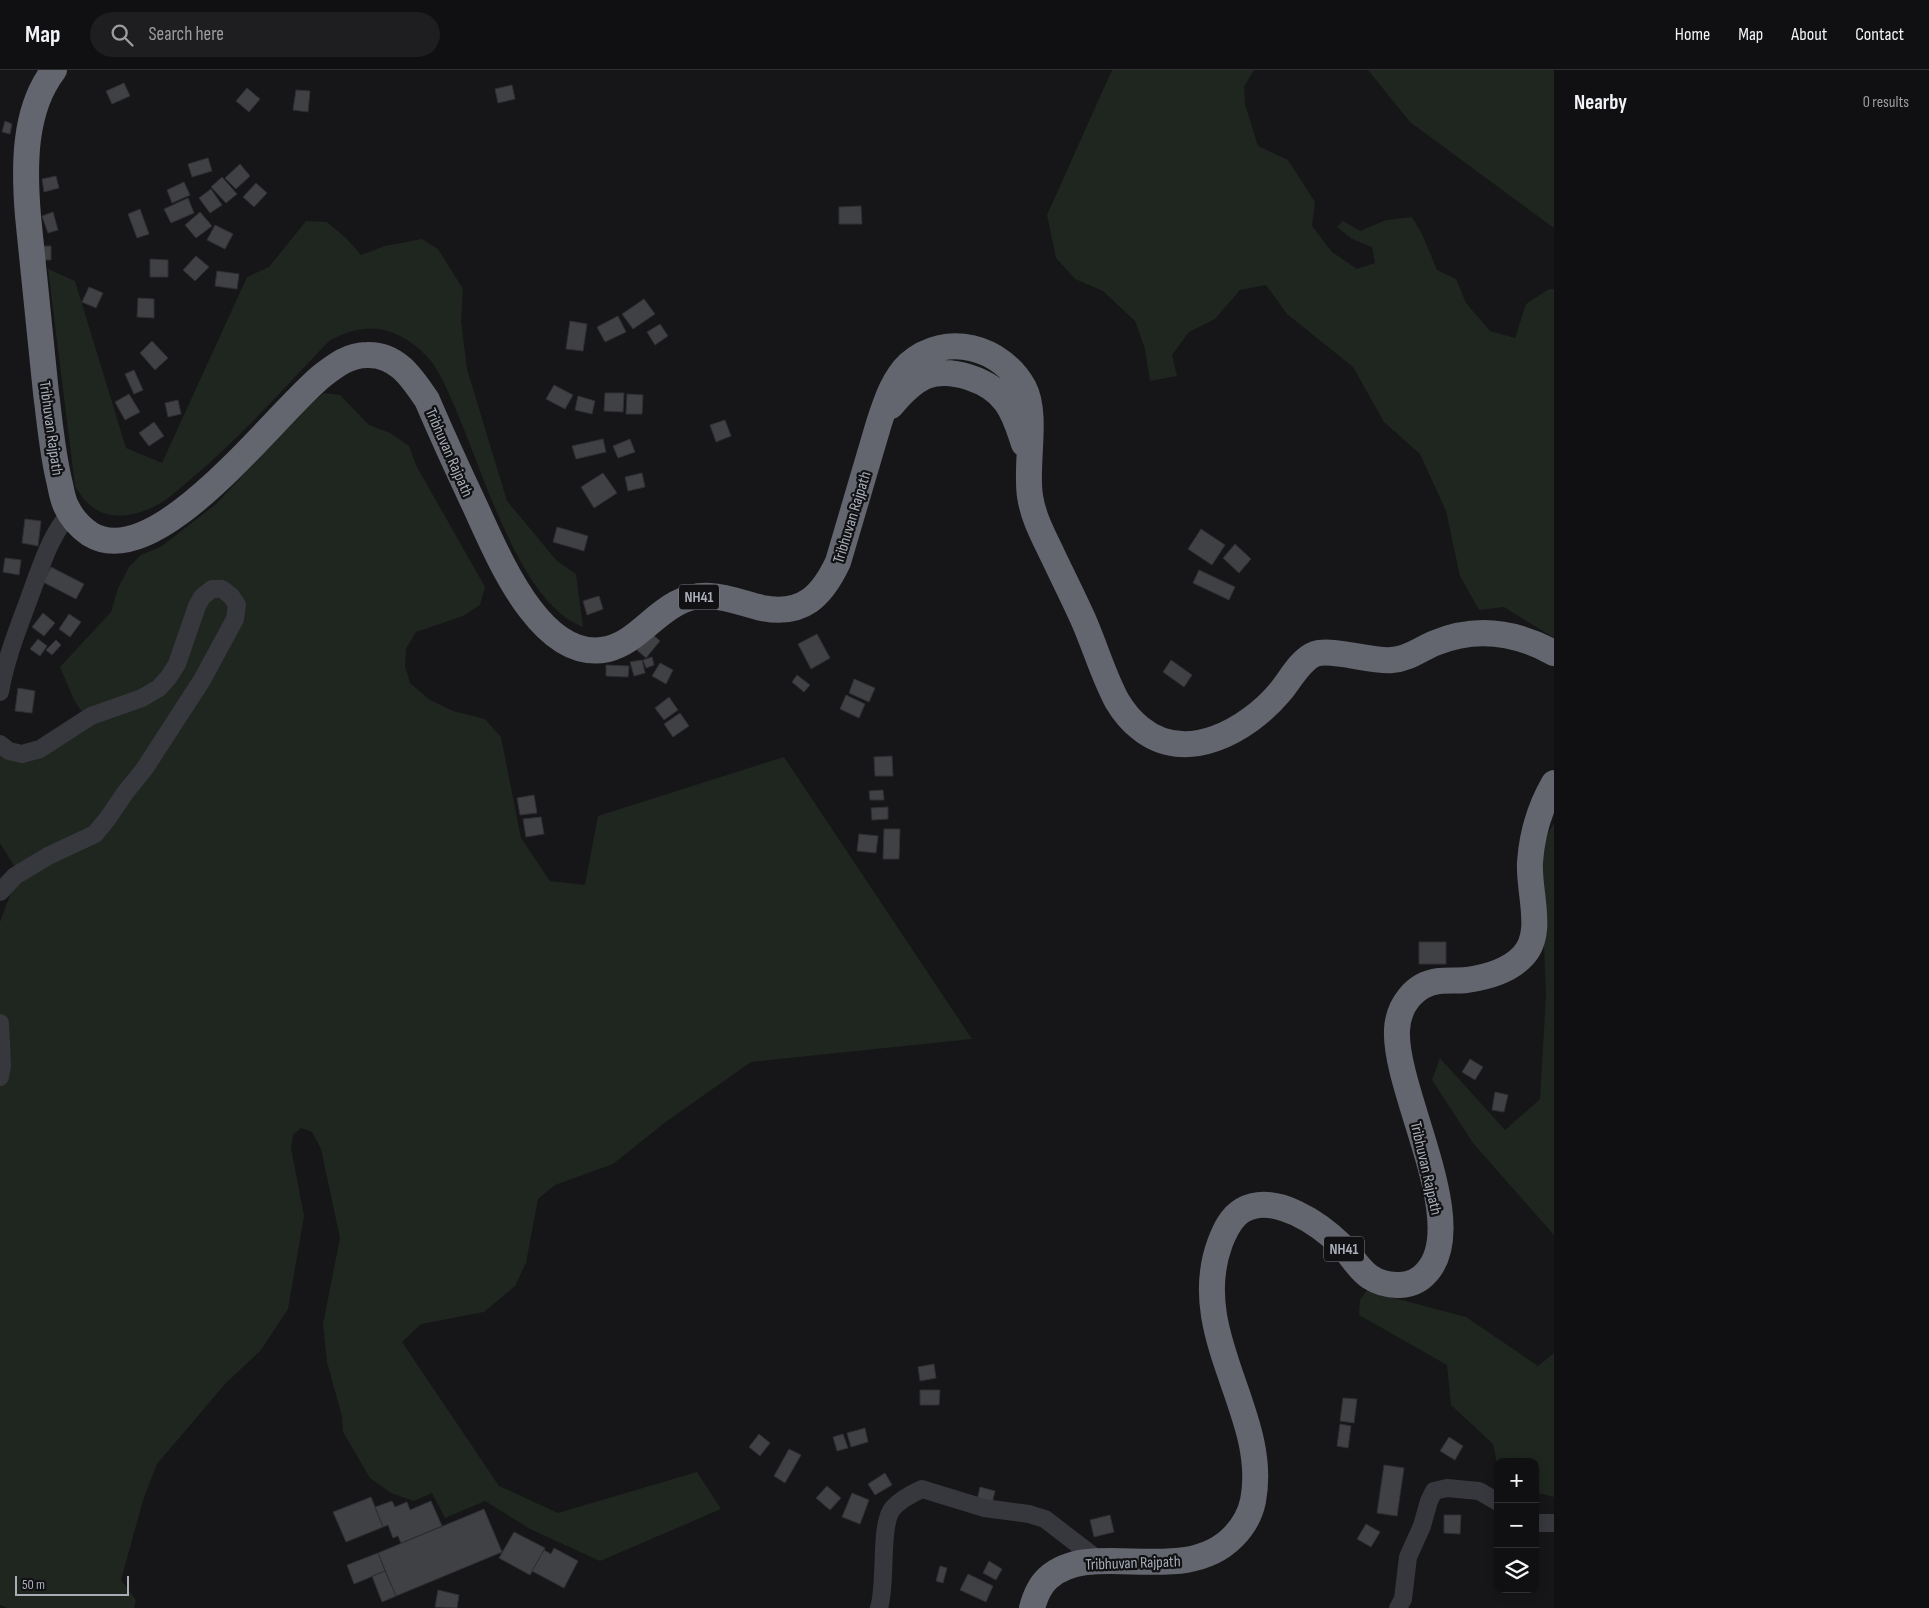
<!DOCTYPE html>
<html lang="en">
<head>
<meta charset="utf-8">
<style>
	:root { --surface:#101012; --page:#1e1e20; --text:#f1f3f6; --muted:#9c9d9f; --line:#303032 }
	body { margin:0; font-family:"Sofia Sans Condensed",sans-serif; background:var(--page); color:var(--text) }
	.controls { position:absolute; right:15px; bottom:15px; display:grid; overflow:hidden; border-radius:10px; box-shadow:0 2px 8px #0003 }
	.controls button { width:45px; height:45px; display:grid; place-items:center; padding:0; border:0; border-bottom:1px solid var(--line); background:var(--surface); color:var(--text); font:25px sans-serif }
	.scale { position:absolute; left:15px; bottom:12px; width:114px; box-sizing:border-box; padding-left:5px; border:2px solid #a8adb8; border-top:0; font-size:14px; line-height:18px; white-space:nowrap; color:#a8adb8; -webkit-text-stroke:4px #111113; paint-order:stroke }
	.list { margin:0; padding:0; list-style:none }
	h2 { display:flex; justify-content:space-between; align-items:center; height:65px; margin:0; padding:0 20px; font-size:21px }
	h2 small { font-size:16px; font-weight:400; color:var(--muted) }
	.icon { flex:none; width:28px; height:28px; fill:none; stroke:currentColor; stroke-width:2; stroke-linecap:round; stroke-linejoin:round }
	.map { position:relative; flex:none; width:1554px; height:1538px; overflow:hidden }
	header { display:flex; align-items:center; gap:30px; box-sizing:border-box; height:70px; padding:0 25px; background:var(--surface); border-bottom:1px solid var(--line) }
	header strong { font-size:24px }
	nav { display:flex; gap:28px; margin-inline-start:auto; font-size:18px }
	.search { width:350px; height:45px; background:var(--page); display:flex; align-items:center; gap:12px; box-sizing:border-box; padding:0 18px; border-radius:28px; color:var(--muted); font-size:19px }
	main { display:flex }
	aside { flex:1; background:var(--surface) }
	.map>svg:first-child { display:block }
</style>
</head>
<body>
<header>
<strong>Map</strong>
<div class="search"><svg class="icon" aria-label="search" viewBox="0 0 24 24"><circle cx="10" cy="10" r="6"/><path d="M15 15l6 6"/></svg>Search here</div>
<nav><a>Home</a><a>Map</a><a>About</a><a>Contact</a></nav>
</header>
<main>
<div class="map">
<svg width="1554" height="1538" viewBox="0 0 1554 1538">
	<rect width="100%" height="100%" fill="#161618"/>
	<path fill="#1e261f" d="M1112,0H1254L1244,17L1245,34L1258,76L1288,90L1315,132L1312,156L1332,182L1357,199L1375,193L1372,177L1352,169L1337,157L1343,151L1360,161L1386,150L1412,147L1422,164L1437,200L1456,209L1466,233L1490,261L1515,268L1526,234L1549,219H1554V568L1504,537L1479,540L1460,506L1446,441L1420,384L1384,352L1353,297L1287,244L1266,215L1240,220L1215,249L1189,262L1172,285L1177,306L1150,311L1145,279L1135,251L1103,221L1075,209L1056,188L1047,145Z
		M1368,0H1554V158L1410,52Z
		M306,151L327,152L347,169L361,185L385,176L422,169L438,179L463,219L461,251L467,299L507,431L557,491L576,504L583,557C509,529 475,361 434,295C428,286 417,277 409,271C381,253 359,256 330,270C285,317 242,366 192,408C179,419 166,432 149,439C117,452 92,447 75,416L48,199L75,211L126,378L162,393L247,207L269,197Z
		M324,323L340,325L369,355L390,363L409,376L417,397L485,517L480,535L463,546L416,562L406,579L405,596L410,613L430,630L453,641L485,649L501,667L521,768L550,811L585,815L598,746L784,687L972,969L751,992L667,1051L613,1094L555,1115L538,1129L526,1193L515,1216L484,1242L421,1254L402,1272L499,1416L558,1443L697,1402L721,1439L600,1491L530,1459L485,1431L445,1448L432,1423L414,1431L391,1423L370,1408L343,1362L342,1346L327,1292L323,1254L340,1168L321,1079L312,1062L301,1058L293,1065L291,1078L304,1146L288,1239L261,1280L225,1314L157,1394L143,1430L121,1510L136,1530L134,1538H8L0,1535V852L13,817L24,812L0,773V685L15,688L89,653L74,630L60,597L111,542L118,518L129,497L141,485L162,476L216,434L302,342Z
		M1554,753V1165L1473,1073L1432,1010L1440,988L1505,1060L1540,1029L1546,926L1540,778Z
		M1368,1219L1398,1229L1466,1247L1538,1296L1554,1283V1427L1535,1422V1392H1498V1398L1493,1374L1451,1335L1447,1295L1359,1245L1360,1230Z"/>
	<path fill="#404145" stroke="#303034" d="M124,13L130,26L112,34L106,21Z
		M512,15L515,29L498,33L495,19Z
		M247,18L260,29L249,42L236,31Z
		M296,20L310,21L308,42L293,40Z
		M5,51L12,54L10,64L2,62Z
		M208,88L212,101L192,107L188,94Z
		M240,94L250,106L236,119L225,108Z
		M56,106L59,118L44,122L42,109Z
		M222,107L237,124L226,133L211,117Z
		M184,112L190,125L172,133L167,120Z
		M256,113L267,123L254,137L243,127Z
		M211,119L222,135L210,143L199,128Z
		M188,128L194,143L171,153L164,139Z
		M861,136L862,154H839V137Z
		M140,139L149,164L137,168L128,144Z
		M53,142L58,160L48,163L42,146Z
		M200,142L212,156L196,168L185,155Z
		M215,155L233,164L225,179L207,170Z
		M41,176H51V190H42Z
		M196,186L209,197L195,211L183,200Z
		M150,189L168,190V207H150Z
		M217,201L239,204L237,219L215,216Z
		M89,217L103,223L96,238L82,232Z
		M138,228L154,229V248L137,247Z
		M644,229L655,244L633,259L622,244Z
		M618,246L626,262L605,272L597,257Z
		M570,251L587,254L583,281L566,279Z
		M660,254L668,266L655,275L647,262Z
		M152,271L168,288L155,300L140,283Z
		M134,300L143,320L134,324L125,304Z
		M554,315L573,325L565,339L546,329Z
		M605,323H624L623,342L604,341Z
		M129,324L140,342L125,350L115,332Z
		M627,324L643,325L642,344H626Z
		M578,326L595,331L592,344L575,340Z
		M178,330L181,344L168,347L165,333Z
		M725,350L731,366L716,372L710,355Z
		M154,352L164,366L149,376L139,363Z
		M603,369L606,382L576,389L572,376Z
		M630,369L635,382L618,388L613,376Z
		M603,403L617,423L594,438L581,417Z
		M642,403L645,417L628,421L625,407Z
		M25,449L41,451L38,476L22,473Z
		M557,457L588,466L584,481L553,472Z
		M1201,459L1225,475L1212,495L1188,479Z
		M1235,474L1251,489L1239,503L1223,488Z
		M5,488L21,490L19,505L3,502Z
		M51,497L84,514L76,529L43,512Z
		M1199,500L1235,517L1229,530L1193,513Z
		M599,526L603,539L587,545L583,531Z
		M43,543L55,553L44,566L32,557Z
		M69,544L81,552L70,567L59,559Z
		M651,563L660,571L646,588L637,580Z
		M817,564L830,588L811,599L798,574Z
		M38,569L47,576L40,586L30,579Z
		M56,570L61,575L52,585L46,580Z
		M652,587L654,595L646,598L643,590Z
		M642,590L645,603L634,606L630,592Z
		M1171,590L1192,605L1184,617L1163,602Z
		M660,593L673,600L666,614L652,606Z
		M606,595L629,596L628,607L606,606Z
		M797,605L810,615L804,622L792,612Z
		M854,609L875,618L869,632L849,623Z
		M18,618L35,621L32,643L15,641Z
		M846,625L865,634L859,648L840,639Z
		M669,627L678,640L664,650L655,638Z
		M680,643L689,656L673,667L664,654Z
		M892,686L893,706H875L874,687Z
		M883,720L884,730H870L869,721Z
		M534,725L537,743L520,745L517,728Z
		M888,737V749L872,750L871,738Z
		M541,747L544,764L526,767L523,749Z
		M884,759H900L899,789H883Z
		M859,764L878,766L876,783L857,781Z
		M1419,872H1446V894H1419Z
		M1470,989L1483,997L1475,1010L1462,1002Z
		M1495,1022L1508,1025L1504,1042L1492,1040Z
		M934,1294L936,1308L920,1311L918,1297Z
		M920,1320H940L939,1335H920Z
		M1343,1328L1357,1329L1354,1353L1340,1351Z
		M1340,1354L1351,1356L1348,1378L1337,1376Z
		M865,1358L868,1372L851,1377L847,1363Z
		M759,1364L770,1373L760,1386L749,1377Z
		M843,1364L848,1378L837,1381L833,1367Z
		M1449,1367L1463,1376L1455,1390L1440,1381Z
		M789,1379L801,1385L785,1413L774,1406Z
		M1384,1395L1404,1398L1397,1446L1377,1443Z
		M885,1403L892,1415L875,1425L868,1414Z
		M827,1416L841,1428L830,1440L816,1428Z
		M980,1417L995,1421L992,1434L977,1430Z
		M852,1423L869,1430L860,1454L842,1447Z
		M371,1427L383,1457L346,1472L333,1442Z
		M392,1431L395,1437L407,1432L410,1440L431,1431L442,1456L401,1473L398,1466L393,1468L388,1455L383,1457L375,1437Z
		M484,1439L502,1482L396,1526L378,1483Z
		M1110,1445L1114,1462L1094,1467L1090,1450Z
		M1444,1445H1461L1460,1464L1444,1463Z
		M1366,1454L1380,1462L1371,1477L1357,1469Z
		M514,1462L545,1478L530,1505L499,1488Z
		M554,1478L578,1491L564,1518L532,1501L544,1480L551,1484Z
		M378,1483L385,1501L354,1514L347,1495Z
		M989,1491L1002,1499L996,1510L983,1503Z
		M940,1496L947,1498L943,1513L936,1511Z
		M385,1501L396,1526L382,1532L372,1506Z
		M968,1504L993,1516L986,1532L960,1520Z
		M438,1520L459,1525L457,1538L435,1537Z"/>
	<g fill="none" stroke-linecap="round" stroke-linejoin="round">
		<path stroke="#37383d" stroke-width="18" d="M0,622C6,588 18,559 30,526C41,497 49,467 70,443
			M0,674L9,681L22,684L40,679L91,646L142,628L159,618L168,608L177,594L197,536L202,527L212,519H222L231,526L237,535L235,549L202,610L145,698L125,723L108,748L95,764L48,786L15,806L0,822
			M0,953L2,996L0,1007
			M1535,1453H1554
			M879,1538C887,1513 879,1454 893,1438C901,1429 911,1424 922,1419L984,1438L1029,1444L1045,1449L1101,1492
			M1398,1538L1403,1529L1408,1487L1422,1456L1429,1431L1434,1421L1447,1418L1479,1421L1498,1432"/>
		<path stroke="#63666e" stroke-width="26" d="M54,0C23,40 24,98 28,146C34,205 40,264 46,323C50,353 52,381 59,410C61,418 62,428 66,436C71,447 80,457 90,464C157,506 276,342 323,305C336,295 349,285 367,285C397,284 412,308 427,330C442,365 458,400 474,434C496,481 540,595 608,579C645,570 664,523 710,526C728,527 745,534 762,538C803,546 822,526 838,492L879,353C886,332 893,309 909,294C946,261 1002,277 1024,318C1038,345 1025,394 1030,426C1033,447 1043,465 1052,484C1062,505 1073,527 1083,549C1095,576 1103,605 1117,631C1123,641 1131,651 1140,658C1186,696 1248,660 1280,622C1290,610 1301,589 1315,584C1332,578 1371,592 1392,590C1409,589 1420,579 1435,573C1476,556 1516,562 1554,583
			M891,336C900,325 912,312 926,306C951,297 990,310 1006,332C1015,344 1019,359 1024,374
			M1032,1538C1035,1527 1039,1516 1048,1508C1092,1468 1183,1518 1233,1467C1243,1457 1250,1445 1253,1431C1270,1344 1186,1265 1220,1173C1225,1160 1231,1147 1243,1140C1275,1122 1321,1155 1342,1176C1352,1186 1358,1199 1370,1207C1387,1218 1413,1219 1427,1202C1471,1153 1394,1021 1397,960C1398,936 1414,914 1439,911C1448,910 1457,911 1467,910C1487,907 1509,901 1523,886C1545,863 1528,822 1530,792C1532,764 1540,737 1554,713"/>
	</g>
	<g text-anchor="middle" stroke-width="4.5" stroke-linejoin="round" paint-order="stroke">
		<g fill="#111113" stroke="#7b7e86" stroke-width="1">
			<rect x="679" y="514.5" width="40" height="25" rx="4"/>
			<rect x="1324" y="1166.5" width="40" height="25" rx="4"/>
		</g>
		<g font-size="15" font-weight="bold" fill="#a8adb8">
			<text x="699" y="532">NH41</text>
			<text x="1344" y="1184">NH41</text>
		</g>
		<g font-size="16" fill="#a8adb8" stroke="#111113">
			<text transform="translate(52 358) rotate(82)" y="6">Tribhuvan Rajpath</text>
			<text transform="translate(450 382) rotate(66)" y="6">Tribhuvan Rajpath</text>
			<text transform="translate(851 447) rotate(-73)" y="6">Tribhuvan Rajpath</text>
			<text transform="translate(1427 1098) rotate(77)" y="6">Tribhuvan Rajpath</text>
			<text transform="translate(1133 1492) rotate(-2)" y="6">Tribhuvan Rajpath</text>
		</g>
	</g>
</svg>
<div class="controls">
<button>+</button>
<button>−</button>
<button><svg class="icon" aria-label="layers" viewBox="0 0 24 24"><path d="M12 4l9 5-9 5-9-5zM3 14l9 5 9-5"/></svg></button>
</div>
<div class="scale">50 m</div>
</div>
<aside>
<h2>Nearby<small>0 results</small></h2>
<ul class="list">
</ul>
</aside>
</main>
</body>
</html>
